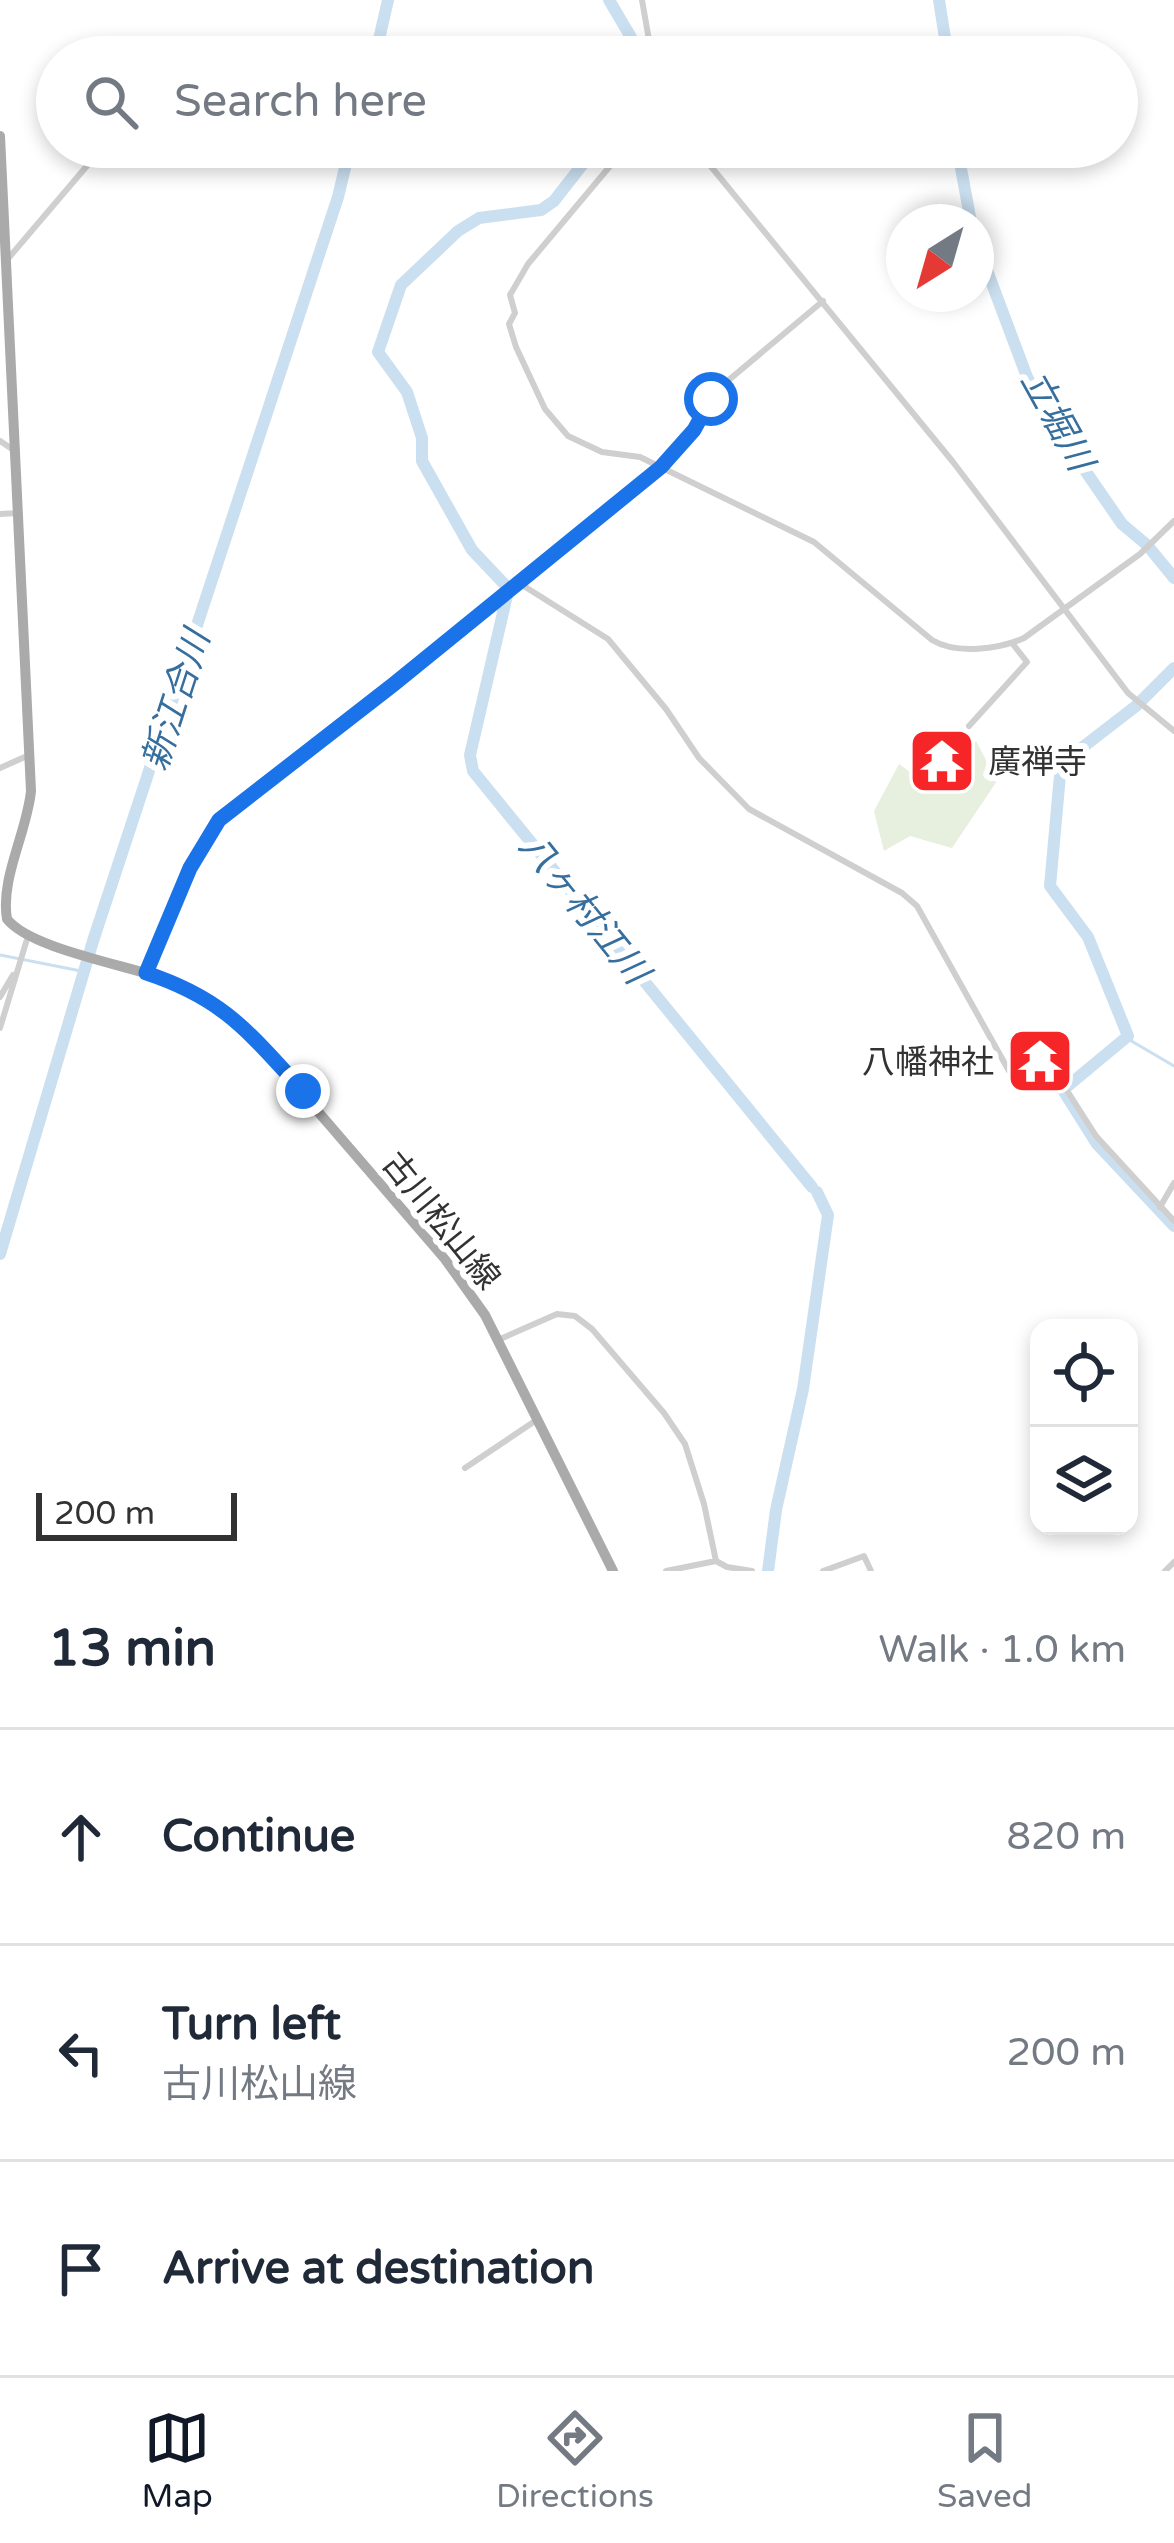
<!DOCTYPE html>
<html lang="en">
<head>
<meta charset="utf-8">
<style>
	:root { --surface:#fff; --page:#f2f2f3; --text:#1f2937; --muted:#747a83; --line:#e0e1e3; --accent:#111827 }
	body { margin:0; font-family:"Varela Round","Noto Sans JP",sans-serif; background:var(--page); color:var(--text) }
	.controls { position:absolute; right:36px; bottom:36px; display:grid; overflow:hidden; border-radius:24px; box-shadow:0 6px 18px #0003 }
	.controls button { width:108px; height:108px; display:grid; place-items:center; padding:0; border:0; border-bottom:3px solid var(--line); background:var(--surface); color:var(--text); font:60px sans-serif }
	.compass { position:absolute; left:886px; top:204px; width:108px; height:108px; border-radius:50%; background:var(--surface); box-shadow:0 6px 18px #0003; rotate:217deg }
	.scale { position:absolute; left:36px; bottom:30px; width:201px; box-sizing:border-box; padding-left:12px; border:6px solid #323232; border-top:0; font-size:33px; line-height:42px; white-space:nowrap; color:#323232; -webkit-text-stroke:9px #fff; paint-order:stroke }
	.stop { position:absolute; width:36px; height:36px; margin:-27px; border:9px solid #1a73e8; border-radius:50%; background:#fff }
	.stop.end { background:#1a73e8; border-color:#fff; box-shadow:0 3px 12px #0008 }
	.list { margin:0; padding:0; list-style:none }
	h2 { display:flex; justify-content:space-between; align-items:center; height:156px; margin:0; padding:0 48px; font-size:51px }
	h2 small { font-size:39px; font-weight:400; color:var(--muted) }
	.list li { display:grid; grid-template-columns:78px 1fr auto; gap:36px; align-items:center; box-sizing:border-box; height:216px; padding:0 48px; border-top:3px solid var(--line) }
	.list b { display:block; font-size:45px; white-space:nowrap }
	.list p { margin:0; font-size:39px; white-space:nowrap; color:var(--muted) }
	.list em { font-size:39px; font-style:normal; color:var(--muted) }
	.icon { flex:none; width:66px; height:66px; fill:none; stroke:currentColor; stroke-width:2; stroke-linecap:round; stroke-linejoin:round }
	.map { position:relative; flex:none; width:1174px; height:1571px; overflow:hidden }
	.search { position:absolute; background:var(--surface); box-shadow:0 6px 18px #0003; left:36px; right:36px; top:36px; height:132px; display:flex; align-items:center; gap:30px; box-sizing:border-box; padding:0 42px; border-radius:66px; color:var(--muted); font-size:45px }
	.sheet { height:804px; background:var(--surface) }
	nav { display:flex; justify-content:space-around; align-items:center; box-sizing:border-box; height:168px; border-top:3px solid var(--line); background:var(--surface); font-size:33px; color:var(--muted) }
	nav a { display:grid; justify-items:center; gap:6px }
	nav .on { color:var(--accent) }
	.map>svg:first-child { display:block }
</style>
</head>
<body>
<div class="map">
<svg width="1174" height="1571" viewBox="0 0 1174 1571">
	<rect width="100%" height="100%" fill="#fff"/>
	<path fill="#e7efdf" d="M976,741L997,781L952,848L910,836L884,851L874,811L899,764L934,790Z"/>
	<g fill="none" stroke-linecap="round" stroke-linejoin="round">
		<path stroke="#cadff0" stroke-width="3" d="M0,955L86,972
			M1128,1039L1174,1066"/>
		<path stroke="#cadff0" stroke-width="12" d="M609,0L632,39L633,57
			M939,0L948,57
			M375,57L388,0
			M957,147L971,222
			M976,241L1027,377L1044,411L1122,524L1147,545L1174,578
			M506,586L472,550L422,461V438L407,392L378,352L401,285L458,231L479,218L541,210L554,201L586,160L603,147
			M508,591L470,755L473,771L812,1187
			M1174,668L1136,706L1061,764L1050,886L1088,937L1128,1036L1063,1090L1097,1144L1174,1226
			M0,1254L93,941L338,197L350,147
			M768,1571L776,1510L803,1389L828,1215L817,1192"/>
		<path stroke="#cfcfcf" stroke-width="6" d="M642,0L652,57
			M626,147L528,264L510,295L515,313L509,324L516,347L545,409L568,436L602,452L640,457L814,542L932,640C957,655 999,649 1024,638L1140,554L1174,521
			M695,147L953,462L1128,693L1174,731
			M6,261L103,147
			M0,441L12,449
			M0,514L19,513
			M519,583L608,639L666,709L699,758L749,809L902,893L917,906L1009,1071L1019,1079L1053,1074L1060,1080L1096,1136L1174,1221
			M969,726L1027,662L1012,643
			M0,768L27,756
			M147,972L190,868L219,819L290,768L661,467L694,430L724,384L823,301
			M0,997L13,975
			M0,1028L28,936
			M1160,1207L1174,1183
			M498,1340L557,1314L575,1316L592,1329L664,1413L685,1444L704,1504L716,1561
			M465,1468L538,1419
			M666,1571L716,1561L727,1567L752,1571
			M823,1571L864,1556L871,1571
			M1165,1571L1174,1562"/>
		<path stroke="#aaa" stroke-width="10" d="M0,136L31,791C27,832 0,879 7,919C32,951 140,967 182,985C206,995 226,1010 245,1027L445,1259L485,1315L613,1571"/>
	</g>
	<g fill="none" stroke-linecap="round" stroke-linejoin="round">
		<path stroke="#1a73e8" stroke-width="15" d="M303,1091C249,1033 225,999 146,973L190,868L219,820L394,684L661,467L694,430L711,399"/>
	</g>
	<defs>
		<symbol id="temple-square" viewBox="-11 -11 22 22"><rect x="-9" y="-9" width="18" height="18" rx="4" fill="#f62628" stroke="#fff"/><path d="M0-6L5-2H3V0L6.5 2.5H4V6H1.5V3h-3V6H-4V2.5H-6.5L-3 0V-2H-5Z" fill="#fff"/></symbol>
	</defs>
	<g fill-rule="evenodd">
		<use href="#temple-square" x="904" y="723" width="76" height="76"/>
		<use href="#temple-square" x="1002" y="1023" width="76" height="76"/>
	</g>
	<g text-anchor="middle" stroke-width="12" stroke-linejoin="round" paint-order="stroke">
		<g font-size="33" fill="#323232" stroke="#fff" text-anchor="start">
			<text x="988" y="773">廣禅寺</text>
			<text x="994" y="1073" text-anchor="end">八幡神社</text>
		</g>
		<g font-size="33" fill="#323232" stroke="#fff">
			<text transform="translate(442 1220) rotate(51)" y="12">古川松山線</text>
		</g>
		<g font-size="36" font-style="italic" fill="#366f9e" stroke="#fff">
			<text transform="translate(1058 420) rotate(61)" y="13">立堀川</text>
			<text transform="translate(175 700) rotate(-72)" y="13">新江合川</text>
			<text transform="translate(585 908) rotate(51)" y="13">八ヶ村江川</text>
		</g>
	</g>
</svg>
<div class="controls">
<button><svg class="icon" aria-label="locate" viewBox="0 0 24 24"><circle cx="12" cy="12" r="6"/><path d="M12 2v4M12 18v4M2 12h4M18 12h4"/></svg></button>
<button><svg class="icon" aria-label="layers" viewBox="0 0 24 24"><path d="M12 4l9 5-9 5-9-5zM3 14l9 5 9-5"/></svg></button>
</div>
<svg class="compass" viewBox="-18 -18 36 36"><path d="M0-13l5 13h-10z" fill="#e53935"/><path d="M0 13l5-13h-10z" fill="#747a83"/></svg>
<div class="scale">200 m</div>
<div class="stop" style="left:711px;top:399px"></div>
<div class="stop end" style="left:303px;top:1091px"></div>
<div class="search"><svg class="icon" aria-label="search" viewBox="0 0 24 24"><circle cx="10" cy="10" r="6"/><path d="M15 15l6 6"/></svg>Search here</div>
</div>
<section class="sheet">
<h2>13 min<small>Walk · 1.0 km</small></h2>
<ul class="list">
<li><svg class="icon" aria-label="ahead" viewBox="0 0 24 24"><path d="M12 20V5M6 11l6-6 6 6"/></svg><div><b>Continue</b></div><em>820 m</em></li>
<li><svg class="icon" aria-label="left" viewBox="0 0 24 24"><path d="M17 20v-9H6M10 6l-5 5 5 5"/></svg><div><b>Turn left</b><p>古川松山線</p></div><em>200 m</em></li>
<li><svg class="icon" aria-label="arrive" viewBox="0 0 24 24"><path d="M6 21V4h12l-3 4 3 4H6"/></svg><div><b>Arrive at destination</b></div></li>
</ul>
</section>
<nav>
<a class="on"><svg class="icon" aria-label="map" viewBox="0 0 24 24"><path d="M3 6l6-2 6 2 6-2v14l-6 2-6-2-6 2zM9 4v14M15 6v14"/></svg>Map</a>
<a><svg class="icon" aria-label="directions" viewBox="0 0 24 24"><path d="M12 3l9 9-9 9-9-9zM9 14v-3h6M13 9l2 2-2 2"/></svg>Directions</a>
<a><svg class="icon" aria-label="saved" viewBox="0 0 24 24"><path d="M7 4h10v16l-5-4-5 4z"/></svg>Saved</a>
</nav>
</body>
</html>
